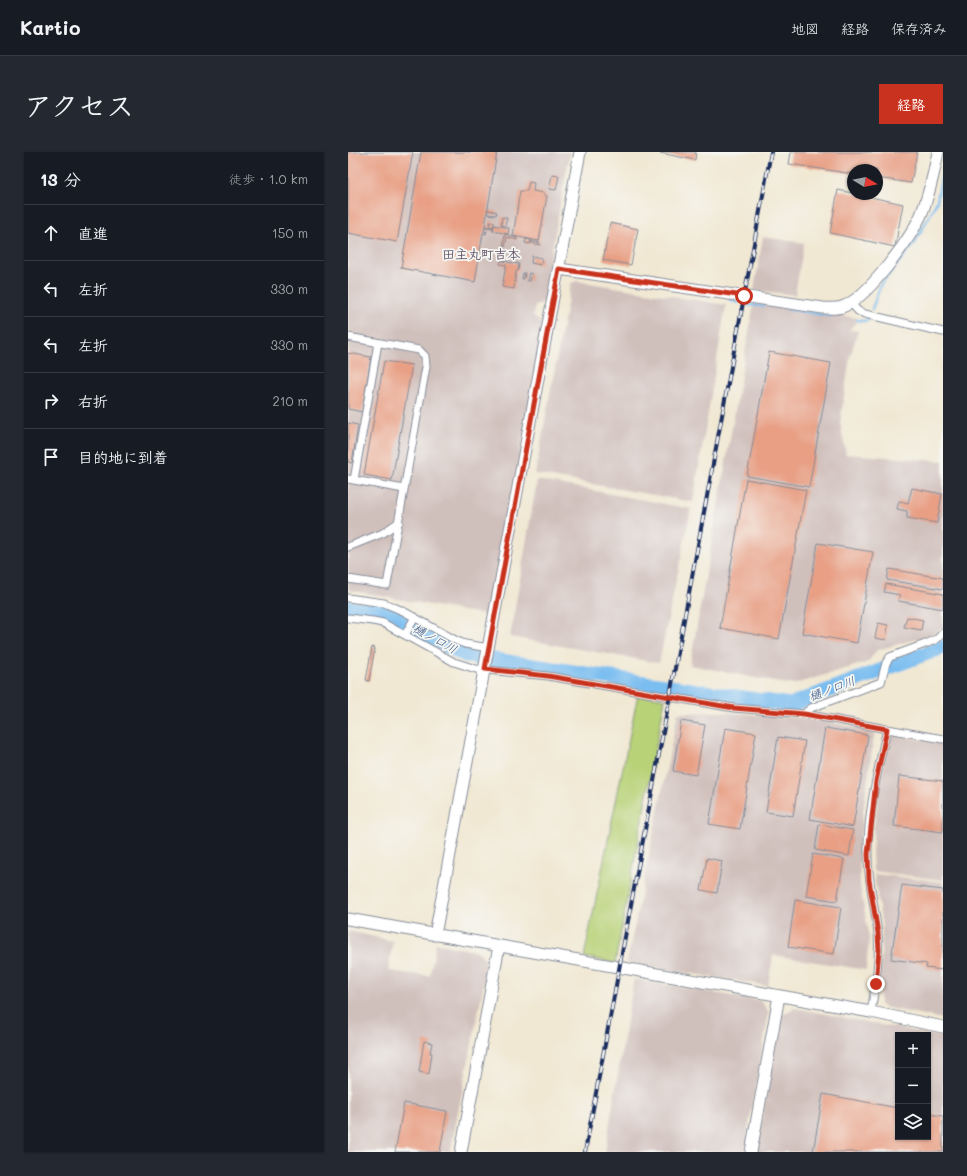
<!DOCTYPE html>
<html lang="ja">
<head>
<meta charset="utf-8">
<style>
	:root { --surface:#171b24; --page:#242831; --text:#f1f3f6; --muted:#9ea1a6; --line:#363941; --accent:#c8321e }
	body { margin:0; font-family:Mali,"Klee One",sans-serif; background:var(--page); color:var(--text) }
	.controls { position:absolute; right:12px; bottom:12px; display:grid; overflow:hidden; border-radius:0px; box-shadow:0 1px 3px #0004 }
	.controls button { width:36px; height:36px; display:grid; place-items:center; padding:0; border:0; border-bottom:1px solid var(--line); background:var(--surface); color:var(--text); font:20px sans-serif }
	.compass { position:absolute; left:499px; top:12px; width:36px; height:36px; border-radius:50%; background:var(--surface); box-shadow:0 1px 3px #0004; rotate:100deg }
	.stop { position:absolute; width:12px; height:12px; margin:-9px; border:3px solid #c8321e; border-radius:50%; background:#fff }
	.stop.end { background:#c8321e; border-color:#fff; box-shadow:0 1px 4px #0008 }
	.list { margin:0; padding:0; list-style:none }
	h2 { display:flex; justify-content:space-between; align-items:center; height:52px; margin:0; padding:0 16px; font-size:17px }
	h2 small { font-size:13px; font-weight:400; color:var(--muted) }
	.list li { display:grid; grid-template-columns:26px 1fr auto; gap:12px; align-items:center; box-sizing:border-box; height:56px; padding:0 16px; border-top:1px solid var(--line) }
	.list b { display:block; font-size:15px; white-space:nowrap }
	.list em { font-size:13px; font-style:normal; color:var(--muted) }
	.icon { flex:none; width:22px; height:22px; fill:none; stroke:currentColor; stroke-width:2; stroke-linecap:round; stroke-linejoin:round }
	.map { position:relative; flex:none; width:595px; height:1000px; overflow:hidden; border-radius:0px }
	header { display:flex; align-items:center; gap:24px; box-sizing:border-box; height:56px; padding:0 20px; background:var(--surface); border-bottom:1px solid var(--line) }
	header strong { font-size:19px }
	nav { display:flex; gap:22px; margin-inline-start:auto; font-size:14px }
	.intro { display:flex; align-items:center; justify-content:space-between; box-sizing:border-box; height:96px; padding:0 24px }
	h1 { margin:0; font-size:28px }
	.button { padding:10px 18px; border-radius:0px; background:var(--accent); color:#fff; font-size:14px; font-weight:700 }
	main { display:flex; gap:24px; padding:0 24px }
	aside { flex:1; background:var(--surface); border-radius:0px; box-shadow:0 1px 3px #0004 }
	.map>svg:first-child { display:block }
</style>
</head>
<body>
<header>
<strong>Kartio</strong>
<nav><a>地図</a><a>経路</a><a>保存済み</a></nav>
</header>
<div class="intro"><h1>アクセス</h1><a class="button">経路</a></div>
<main>
<aside>
<h2>13 分<small>徒歩 · 1.0 km</small></h2>
<ul class="list">
<li><svg class="icon" aria-label="ahead" viewBox="0 0 24 24"><path d="M12 20V5M6 11l6-6 6 6"/></svg><div><b>直進</b></div><em>150 m</em></li>
<li><svg class="icon" aria-label="left" viewBox="0 0 24 24"><path d="M17 20v-9H6M10 6l-5 5 5 5"/></svg><div><b>左折</b></div><em>330 m</em></li>
<li><svg class="icon" aria-label="left" viewBox="0 0 24 24"><path d="M17 20v-9H6M10 6l-5 5 5 5"/></svg><div><b>左折</b></div><em>330 m</em></li>
<li><svg class="icon" aria-label="right" viewBox="0 0 24 24"><path d="M7 20v-9h11M14 6l5 5-5 5"/></svg><div><b>右折</b></div><em>210 m</em></li>
<li><svg class="icon" aria-label="arrive" viewBox="0 0 24 24"><path d="M6 21V4h12l-3 4 3 4H6"/></svg><div><b>目的地に到着</b></div></li>
</ul>
</aside>
<div class="map">
<svg width="595" height="1000" viewBox="0 0 595 1000">
	<rect width="100%" height="100%" fill="#f6f6f2"/>
	<filter id="ink" filterUnits="userSpaceOnUse"><feTurbulence type="fractalNoise" baseFrequency=".025" numOctaves="2"/><feDisplacementMap in="SourceGraphic" scale="8" xChannelSelector="R" yChannelSelector="G"/><feConvolveMatrix kernelMatrix="1 2 1 2 8 2 1 2 1" color-interpolation-filters="sRGB"/></filter>
	<filter id="wash" filterUnits="userSpaceOnUse"><feTurbulence type="fractalNoise" baseFrequency=".012" numOctaves="4" result="noise"/><feDisplacementMap in="SourceGraphic" scale="16" xChannelSelector="R" yChannelSelector="G"/><feGaussianBlur stdDeviation="0.9" result="paint"/><feColorMatrix in="noise" values="0 0 0 0 0 0 0 0 0 0 0 0 0 0 0 0 0 1.4 0 .05"/><feComposite in="paint" operator="in"/></filter>
	<g filter="url(#wash)">
		<rect width="100%" height="100%" fill="#f1e8d3"/>
		<path fill="#d0c0bc" fill-rule="evenodd" d="M0,0H222L199,124L203,133L202,141L198,149L187,154L185,164L193,171L195,180L143,464L0,438Z
			M415,85L456,91L447,143L406,138Z
			M229,129L378,153L345,350L187,322L223,131Z
			M406,151L509,166L508,171L501,178L510,179L502,205L492,271L498,302L595,309V475L587,482L529,498L520,510L447,532H439L342,513Z
			M189,328L343,357L311,511L162,485Z
			M373,560L453,566L527,578L516,651L511,700L512,733L521,787L518,818L425,803L420,834L279,811L330,561Z
			M543,582L595,592V728L525,719L524,701L526,674L532,630Z
			M526,722L595,730V867L536,855L532,852L534,775Z
			M0,779L45,789L40,819L82,824L88,791L131,800L140,812L102,1000H0Z
			M286,827L413,849L421,860L396,1000H257Z
			M447,856L595,885V1000H408L433,863ZM550,883H580V985H550Z"/>
		<path fill="#b8d277" stroke="#6a806a" d="M290,542L317,547L267,811L236,805Z"/>
		<g fill="none" stroke-linecap="round" stroke-linejoin="round">
			<path stroke="#7abdf0" stroke-width="2.5" d="M381,147L390,151
				M400,153L415,154
				M439,157L483,164
				M524,157L533,132L566,92L583,61L589,49L595,16
				M509,168L517,169L520,167"/>
			<path stroke="#7abdf0" stroke-width="15" d="M0,456C14,457 33,457 46,464C72,476 94,494 120,504L442,553L595,495"/>
		</g>
		<g id="blocks">
			<path fill="#e89f84" d="M0,0H65L49,90L0,81Z
				M73,0H149L136,80L139,79L138,82L135,81L127,130L53,116Z
				M307,0H348L347,8Z
				M443,0H569L563,31L529,26V18H505V22L441,12Z
				M204,23L211,24L208,38L201,37Z
				M181,30L186,31L185,39L196,41V43L199,44L191,89L165,84L172,39H179Z
				M490,38L555,52L547,95L482,81Z
				M140,58L149,60L148,63L139,62Z
				M154,65L159,66L157,74L153,73Z
				M142,70H146V75L141,74Z
				M262,71L290,77L283,113L255,108Z
				M146,73L161,76L160,82L145,79Z
				M137,74L145,76V78L137,76Z
				M157,82L169,86V88L159,85L157,95H155Z
				M178,87L183,88L182,92L177,91Z
				M183,89L192,91V93L183,91Z
				M154,97L156,98L155,104H153Z
				M184,104L194,106L193,113L183,111Z
				M153,108H154V109L171,112L170,119H168L166,137L154,135L158,113L152,112Z
				M175,121H177L176,127H174Z
				M181,121L184,122L182,129H179Z
				M421,200L483,211L461,335L399,324Z
				M0,201L23,205L14,260L0,257Z
				M36,209L64,213L44,328L16,323Z
				M0,271L10,273L4,311L0,310Z
				M398,327L458,338L431,487L372,476Z
				M564,336L594,342L589,371L559,366V359L549,357L551,349L560,351Z
				M470,391L525,400L509,491L454,481Z
				M541,417L595,426V437L539,428Z
				M538,432L595,442V457L550,449L552,443L536,440Z
				M559,465L575,468L573,478L556,475Z
				M530,471L540,473L538,488L527,486Z
				M24,495L27,496L21,529L18,528Z
				M333,569L357,573L348,623L325,619Z
				M377,576L408,581L392,677L361,672Z
				M477,576L520,583L505,675L462,667Z
				M430,585L457,589L445,664L418,660Z
				M551,624L595,629V680L546,674Z
				M471,672L505,678L501,704L467,698Z
				M465,702L496,707L489,749L458,744Z
				M359,706L374,709L369,741L353,738Z
				M554,733L595,738V818L578,816L579,812L543,807Z
				M447,748L493,755L486,802L440,795Z
				M76,889L84,891L82,901H84L81,922L71,920Z
				M475,942L550,956V985H580V962L595,964V1000H465Z
				M56,951L99,959L92,1000H47Z"/>
		</g>
	</g>
	<g filter="url(#ink)">
		<use href="#blocks" fill-opacity="0" stroke="#868c98" stroke-width="1"/>
		<g fill="none" stroke-linecap="round" stroke-linejoin="round">
			<defs>
				<path id="street" d="M502,150L510,159L517,162L595,180
					M0,185L71,198L77,204L78,215L39,433L0,427
					M0,327L56,337
					M6,328L30,191
					M0,395L35,381L51,370
					M0,446L36,451L55,459L109,489L117,492L141,496
					M0,466L25,469L35,471L106,510L128,517L200,524L386,556L456,562L595,587
					M57,483L67,465
					M456,562L463,556L533,530L538,511L542,505L580,491L589,487L595,481
					M523,860C527,835 532,808 530,782C527,755 520,730 520,703C519,661 530,618 539,577"/>
				<path id="secondary" d="M211,117L475,156C481,156 488,157 494,155C519,147 562,87 573,63C581,43 586,21 590,0
					M0,767L523,860L595,875
					M87,783L232,0
					M113,1000L151,794
					M403,1000L431,844"/>
			</defs>
			<use href="#street" stroke="#868c98" stroke-width="9"/>
			<use href="#secondary" stroke="#868c98" stroke-width="13"/>
			<use href="#street" stroke="#fff" stroke-width="7"/>
			<use href="#secondary" stroke="#fff" stroke-width="11"/>
			<defs>
				<path id="rail" d="M237,1000L423,0"/>
			</defs>
			<use href="#rail" stroke="#1b2f5e" stroke-width="4"/>
			<use href="#rail" stroke="#f6f6f2" stroke-width="2.5" stroke-dasharray="8" stroke-linecap="butt"/>
		</g>
	</g>
	<g fill="none" stroke-linecap="round" stroke-linejoin="round" filter="url(#ink)">
		<path stroke="#c8321e" stroke-width="5" d="M396,144L211,117L137,517L200,524L386,556L456,562L539,577L528,629L520,702L521,728L530,781L531,798L528,832"/>
	</g>
	<g text-anchor="middle" stroke-width="3.5" stroke-linejoin="round" paint-order="stroke">
		<g font-size="12" font-style="italic" fill="#335282" stroke="#f6f6f2">
			<text transform="translate(87 487) rotate(29)" y="4">樋ノ口川</text>
			<text transform="translate(484 537) rotate(-21)" y="4">樋ノ口川</text>
		</g>
		<g font-size="13" font-weight="bold" fill="#63566b" stroke="#f6f6f2">
			<text x="133" y="107">田主丸町吉本</text>
		</g>
	</g>
</svg>
<div class="controls">
<button>+</button>
<button>−</button>
<button><svg class="icon" aria-label="layers" viewBox="0 0 24 24"><path d="M12 4l9 5-9 5-9-5zM3 14l9 5 9-5"/></svg></button>
</div>
<svg class="compass" viewBox="-18 -18 36 36"><path d="M0-13l5 13h-10z" fill="#e53935"/><path d="M0 13l5-13h-10z" fill="#9ea1a6"/></svg>
<div class="stop" style="left:396px;top:144px"></div>
<div class="stop end" style="left:528px;top:832px"></div>
</div>
</main>
</body>
</html>
